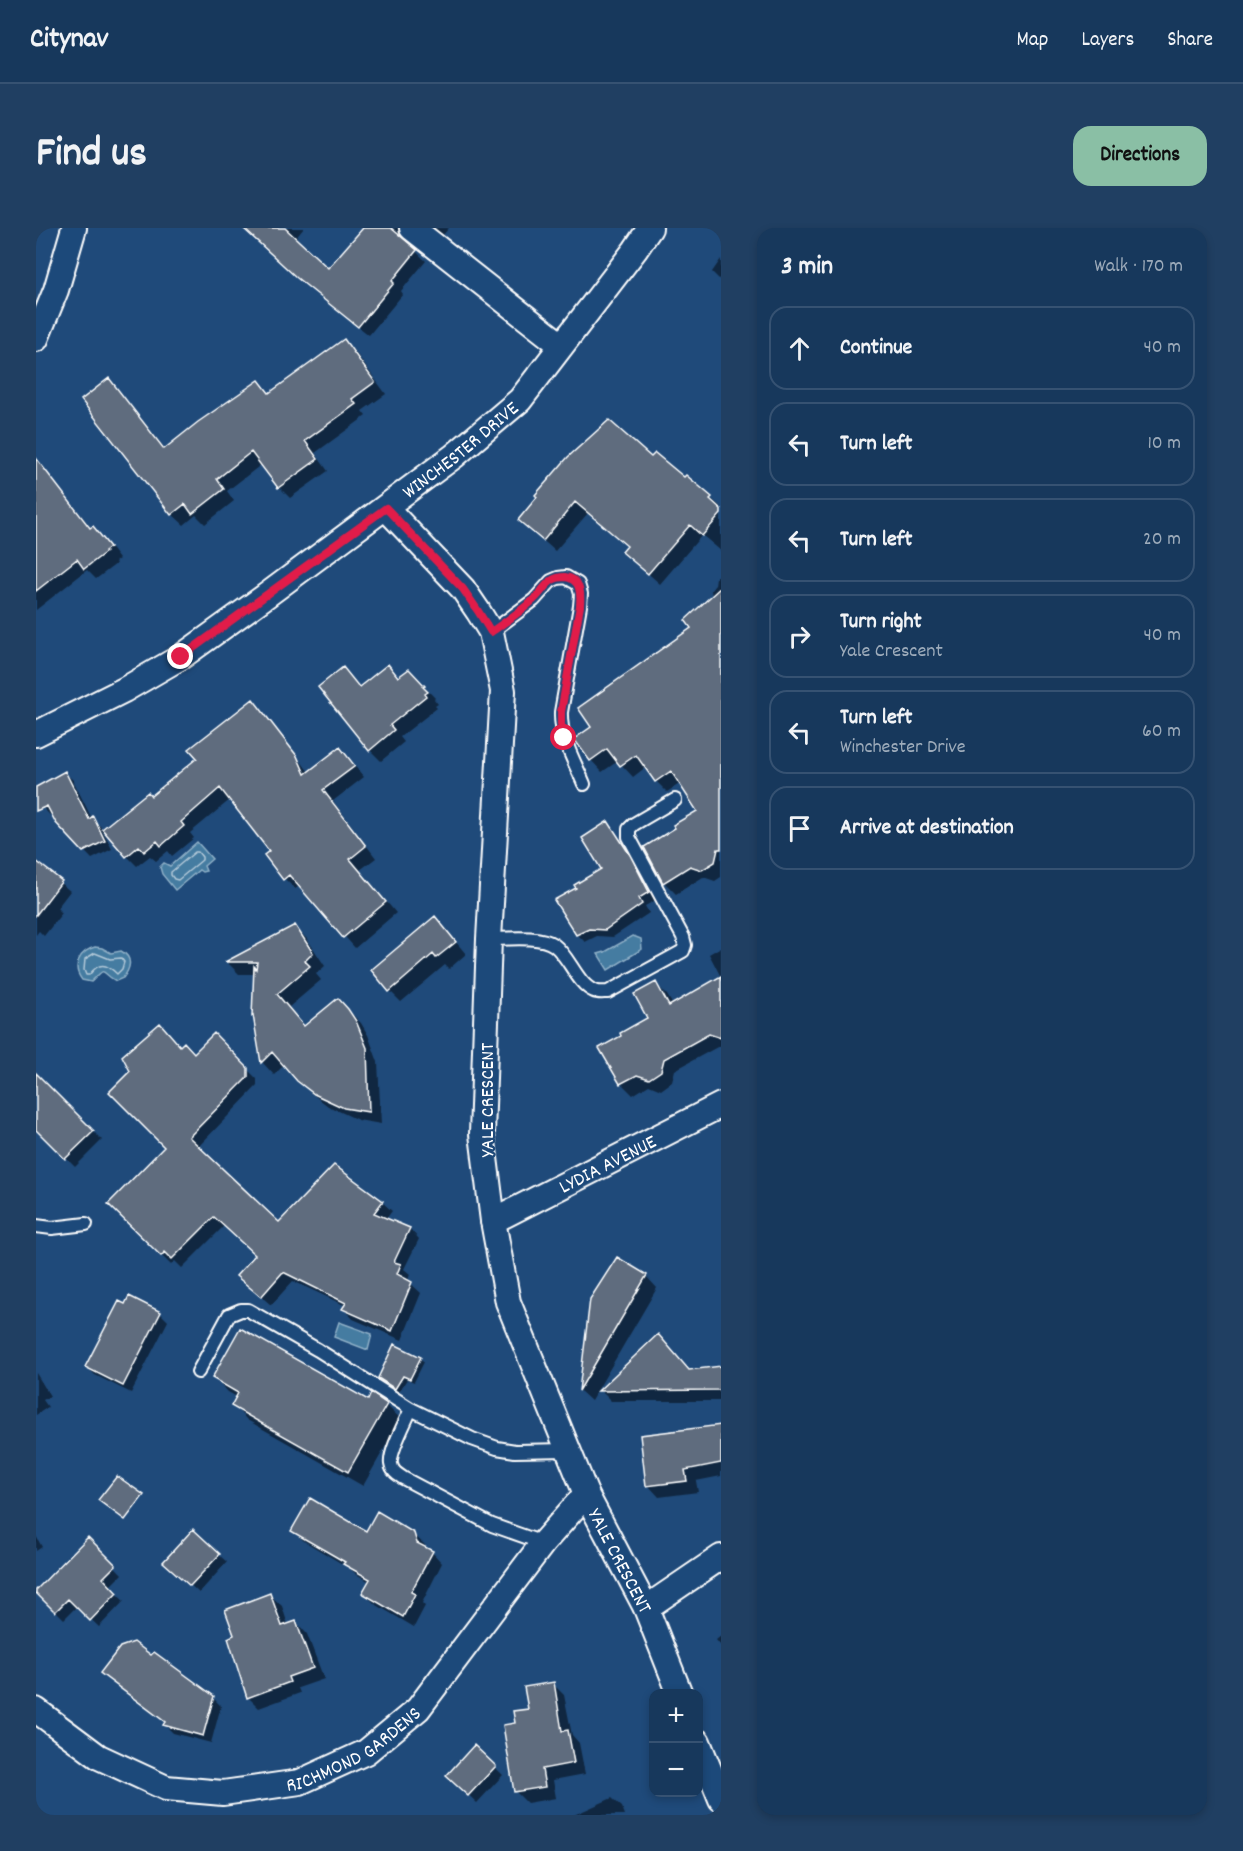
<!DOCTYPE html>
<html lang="en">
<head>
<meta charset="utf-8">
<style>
	:root { --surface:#17385c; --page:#203f62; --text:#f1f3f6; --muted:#9eacbb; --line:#365272; --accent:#8abfa5 }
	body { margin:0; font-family:Dekko,sans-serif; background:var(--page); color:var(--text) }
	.controls { position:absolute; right:18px; bottom:18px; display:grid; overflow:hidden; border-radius:12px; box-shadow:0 3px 9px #0003 }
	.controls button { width:54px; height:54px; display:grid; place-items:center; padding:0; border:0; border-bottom:2px solid var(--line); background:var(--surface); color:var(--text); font:30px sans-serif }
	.stop { position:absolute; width:18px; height:18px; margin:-14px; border:4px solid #e11d48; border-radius:50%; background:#fff }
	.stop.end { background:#e11d48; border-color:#fff; box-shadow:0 2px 6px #0008 }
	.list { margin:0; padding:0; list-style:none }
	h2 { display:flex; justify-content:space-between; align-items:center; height:78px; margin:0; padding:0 24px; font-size:26px }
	h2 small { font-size:20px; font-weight:400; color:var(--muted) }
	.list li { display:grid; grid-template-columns:39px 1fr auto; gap:18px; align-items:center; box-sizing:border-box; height:84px; margin:0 12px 12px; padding:0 12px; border:2px solid var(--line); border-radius:18px }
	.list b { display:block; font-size:22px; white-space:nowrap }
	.list p { margin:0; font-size:20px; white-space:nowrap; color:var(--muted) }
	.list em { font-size:20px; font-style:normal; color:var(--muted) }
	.icon { flex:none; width:33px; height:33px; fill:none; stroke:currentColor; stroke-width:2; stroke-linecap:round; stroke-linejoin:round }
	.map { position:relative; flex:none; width:685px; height:1587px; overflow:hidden; border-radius:18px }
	header { display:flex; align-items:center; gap:36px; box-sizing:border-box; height:84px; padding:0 30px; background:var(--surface); border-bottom:2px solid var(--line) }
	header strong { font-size:28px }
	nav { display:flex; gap:33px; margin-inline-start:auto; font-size:21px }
	.intro { display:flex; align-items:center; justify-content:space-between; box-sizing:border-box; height:144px; padding:0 36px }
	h1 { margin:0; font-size:42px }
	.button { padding:15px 27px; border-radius:18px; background:var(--accent); color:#111; font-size:21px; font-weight:700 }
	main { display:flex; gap:36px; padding:0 36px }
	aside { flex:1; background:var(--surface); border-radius:18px; box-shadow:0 3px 9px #0003 }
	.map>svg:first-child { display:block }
</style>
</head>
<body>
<header>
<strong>Citynav</strong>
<nav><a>Map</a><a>Layers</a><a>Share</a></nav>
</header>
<div class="intro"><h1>Find us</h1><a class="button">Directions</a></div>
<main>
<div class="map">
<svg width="685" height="1587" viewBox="0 0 685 1587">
	<rect width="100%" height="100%" fill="#1f4a7a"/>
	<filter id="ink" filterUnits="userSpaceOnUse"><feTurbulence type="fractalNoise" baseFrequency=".0167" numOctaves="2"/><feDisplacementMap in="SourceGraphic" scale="12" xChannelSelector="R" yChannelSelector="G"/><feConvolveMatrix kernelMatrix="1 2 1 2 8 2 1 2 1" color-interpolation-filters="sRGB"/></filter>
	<g filter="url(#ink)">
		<path fill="#447ba1" stroke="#8fb0c7" stroke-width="1.5" d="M161,614L176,631L168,638L170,643L166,644L163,642L139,662L126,646L124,639L128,635L134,638Z
			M597,708L605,711L606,721L572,742L562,726L569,724Z
			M59,719L66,720L75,725L85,723C98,730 94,741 87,750L80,753C63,744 72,737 55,754L46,752C35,738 44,723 59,719Z
			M303,1094L336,1106L332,1122L298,1109Z"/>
		<path fill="#0007" d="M217,0H268L259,11L293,42L329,0H376L371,9L372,16L390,33L365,63L367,66L333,107L273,60L223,14Z
			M397,0H413L407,7Z
			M685,31V53L676,44Z
			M308,112L319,124L350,166L326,183L330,188L279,225L292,243L254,270L243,259L226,236L191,263L198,273L169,296L160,287L148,297L136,286L73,152L84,164L130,222L223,154L235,166Z
			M615,231L648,251L650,249L685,279V323L666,307L624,356L588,324L592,319L552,285L519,323L484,292Z
			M12,248L23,259L56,301L57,300L68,311L83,331L79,334L80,336L60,351L51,342L0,382V256Z
			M685,345V649L679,653L667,649L640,666L628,654L610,619L641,600L663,583L645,555L631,564L620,553L610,539L597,549L582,533L566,544L555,532L540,512L557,499L657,401L676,369L675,362L679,357L680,349Z
			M352,438L364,450L373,443L399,470L398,471L402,476L399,478L401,480L364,509L368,514L345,533L334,522L307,441L324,460Z
			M217,473L227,484L273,544L304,521L328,549L297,573L340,630L324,642L360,685L319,720L264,658L259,661L249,651L236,623L195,571L154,605L158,610L136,628L132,623L120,633L114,628L101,638L91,628L116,570L163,531Z
			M29,545L37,552L56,591L64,598L76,621L56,631L21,595L17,586L14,587L0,573V561Z
			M572,595L579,603L620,672L609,678L613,685L577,709L561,708L549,714L541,706L520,673L542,660L568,641Z
			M0,635L34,663L21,680L26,685L8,708L3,703L0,707Z
			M259,699L271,711L289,738L280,746L285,752L253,779L269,799L302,772L325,795L332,807L342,834L345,896L322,892L292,878L275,865L249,836L238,847L227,835L217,788L219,746H203L191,734Z
			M410,702L430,726L413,741L409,737L365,774L354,763Z
			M685,719V749L673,726Z
			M685,750V817L639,842L636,854L625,862L613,857L597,867L585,855L566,821L613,790L620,756L631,767L637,777Z
			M178,808L221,851V858L162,919L243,996L346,974L356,983L350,991L374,1001L383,1011L368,1041L374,1046L372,1053L385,1065L366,1112L317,1091L308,1081L310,1078L257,1053L235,1077L212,1057L221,1027L189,997L146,1040L139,1033L135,1037L74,976L130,919L145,819L158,827Z
			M0,847L66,912L39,939L0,900Z
			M610,1048L621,1060L555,1173L544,1163L556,1071Z
			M94,1070L124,1085L132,1093L95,1165L59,1147L51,1139Z
			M384,1130L388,1134L378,1154L371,1151L363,1164L344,1150Z
			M685,1140V1173H575L565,1163L654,1143Z
			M0,1145L14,1168L7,1172L12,1179L0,1187Z
			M178,1149L350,1177L365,1191L327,1258L211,1192L197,1177L201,1169L192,1164Z
			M685,1199V1248L660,1253L662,1264L623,1269L612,1257Z
			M257,1303L377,1306L389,1317L390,1321L396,1324L406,1335L386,1375L389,1378L378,1399L339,1376L328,1365L334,1354L320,1346L313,1340L268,1313Z
			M0,1308L6,1319L0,1323Z
			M52,1311L86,1346L73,1359L88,1373L63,1399L41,1378L28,1391L1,1364Z
			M183,1327L191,1334L163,1365L137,1341Z
			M234,1367L246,1378L252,1397L260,1394L271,1406L288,1451L262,1460L264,1465L223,1480L212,1469L200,1408Z
			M685,1408V1418L680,1412Z
			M66,1445L177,1470L185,1478L175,1515L137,1505L129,1497L130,1495L74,1453Z
			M517,1456L528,1467L536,1507L543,1515L549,1546L517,1552L520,1570L491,1575L480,1564L481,1497Z
			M438,1519L467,1547L441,1575L420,1555Z
			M576,1570L586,1579L589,1587H538Z"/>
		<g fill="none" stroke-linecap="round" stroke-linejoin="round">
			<path stroke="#b4cad9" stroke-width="1.5" d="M159,624H162L166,629V632L142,652L138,651L135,647V644Z
				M59,725L74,731L85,730L88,734L86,741L81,746C70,735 63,734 53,747H50L48,742L49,731Z"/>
		</g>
		<path fill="#5e6c7e" stroke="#fff" stroke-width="1.5" d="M207,0H249L292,40L327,0H355L381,22L356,53L358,55L322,99L261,50Z
			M308,111L339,154L316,171L320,176L269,213L282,231L242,260L215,224L181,251L188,261L156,286L149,276L135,287L45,172L73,150L128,221L162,194L223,152L233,165Z
			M573,192L615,229L619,225L648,249L650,247L676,269L674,271L685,281V286L666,308L654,297L612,346L586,324L591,318L539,274L507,313L482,292L501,269L499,267L532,229Z
			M0,230L54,300L57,298L74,319L69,323L70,324L48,341L41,331L0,363Z
			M685,359V621H682L679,634L666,642L654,638L627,655L608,619L639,600L637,597L661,583L635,543L619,554L600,527L584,538L571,521L554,533L538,511L555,499L542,480L655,400L649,392Z
			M352,436L362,449L373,441L389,458L387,459L392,464L389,466L390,468L354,497L358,502L333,523L282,459L307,439L323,459Z
			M217,471L261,528L269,546L304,519L319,538L287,562L330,618L314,631L350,674L307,710L253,647L247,652L228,627L233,623L184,560L145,594L148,598L125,618L121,613L108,624L103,618L90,629L66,601L112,564L115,568L161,530L153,521Z
			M29,543L53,591L57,588L69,613L47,624L20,595L11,578L0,583V559Z
			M572,593L594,627L613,664L603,670L606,676L569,702L553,701L540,707L518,672L540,660L538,657L565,641L546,610Z
			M0,633L26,653L0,687Z
			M399,688L420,714L400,730L397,726L353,764L335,742Z
			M259,697L277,725L269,733L274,738L241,766L268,798L302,770L312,781L320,793L331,820L333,884L308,880L278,866L261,853L236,824L225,835L217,787L216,788L218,738L220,741L221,734H189Z
			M685,748V810L673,806L628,831L625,843L613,851L601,847L584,856L563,820L585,808L584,805L611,790L598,766L620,754L633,778Z
			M124,795L144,818L148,814L158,825L178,805L212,840V849L153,909L243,994L298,937L347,973L338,985L374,1000L358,1034L365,1036L361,1046L376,1054L356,1103L306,1081L310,1075L247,1044L225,1069L200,1048L219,1027L178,989L136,1031L129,1024L125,1028L72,976L128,919L73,864L94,843L86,828Z
			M0,845L58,903L29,931L0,902Z
			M581,1029L611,1047L543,1163L554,1071Z
			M93,1068L125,1084L87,1158L49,1139L83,1073L89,1076Z
			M204,1100L332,1172L335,1165L351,1176L312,1244L195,1178L202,1165L176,1150Z
			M622,1106L653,1142L685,1138V1162L562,1163Z
			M358,1116L385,1129L374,1151L367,1148L359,1161L342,1150Z
			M685,1197V1235L649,1242L651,1253L610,1258L604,1207Z
			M81,1248L108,1267L89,1292L62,1272Z
			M274,1270L330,1303L341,1283L378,1305L381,1315L397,1323L375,1364L379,1366L367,1389L326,1365L334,1351L307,1336L309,1334L255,1303Z
			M157,1301L184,1326L154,1358L127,1334Z
			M52,1309L80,1337L67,1350L81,1365L54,1393L32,1371L19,1384L0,1365V1362Z
			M234,1365L246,1398L260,1393L277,1440L252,1449L254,1454L211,1470L192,1410L198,1407L189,1382Z
			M98,1414L115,1427L118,1424L178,1468L167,1508L127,1497L129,1494L64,1445L84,1419Z
			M518,1454L526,1503L532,1502L538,1535L506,1541L509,1559L478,1564L467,1497L479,1495L477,1483L492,1481L488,1459Z
			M438,1517L460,1538L432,1568L410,1548Z"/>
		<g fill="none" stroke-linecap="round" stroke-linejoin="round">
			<defs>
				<path id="lane" d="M455,404L498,372L515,353L522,350L530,349L542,356L545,366L544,378L525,484C524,510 538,532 548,556
					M453,711C471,711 504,707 518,717C533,728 541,756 558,763C562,765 567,764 572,764L647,723L649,717L647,709L593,609V601L598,596L639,572
					M0,998L16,1000L50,996
					M162,1144L193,1087L205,1082H212L282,1122L375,1181L436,1211L461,1220L479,1223L532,1222
					M375,1181C370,1193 353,1224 355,1236C356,1243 361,1246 367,1250L456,1297L507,1315"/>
				<g id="street">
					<path d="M376,0L525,117"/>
					<path d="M0,111L20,62L38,0"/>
					<path id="s1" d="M350,280L427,361L442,383L455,404L467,463L453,711L446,906L457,993L472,1074L550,1266L610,1380L644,1466"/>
					<path id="s2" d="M0,506L88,462L145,429L231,367L418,228L484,172L599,22L614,0"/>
					<path id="s3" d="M457,993L685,877"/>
					<path d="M610,1380L685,1329"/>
					<path id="s4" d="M0,1482L63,1529L130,1560L187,1565L264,1554L330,1524L382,1481L507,1315L550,1266"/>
					<path d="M662,1514L685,1571"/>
				</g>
			</defs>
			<use href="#lane" stroke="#fff" stroke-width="16"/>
			<use href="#street" stroke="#fff" stroke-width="28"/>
			<use href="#lane" stroke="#1f4a7a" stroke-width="12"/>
			<use href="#street" stroke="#1f4a7a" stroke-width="24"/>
		</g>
	</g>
	<g fill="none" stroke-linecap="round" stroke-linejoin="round" filter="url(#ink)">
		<path stroke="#e11d48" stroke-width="8" d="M145,429L350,280L427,361L442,383L455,404C469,394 483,385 496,373C503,368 508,358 515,353C519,350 524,349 529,349C545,351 545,365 544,378L525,484V496L528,510"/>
	</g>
	<g text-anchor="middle" stroke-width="4.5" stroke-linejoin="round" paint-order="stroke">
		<g font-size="20" fill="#fff" stroke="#1f4a7a">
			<text dy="7" stroke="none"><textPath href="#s2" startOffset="512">WINCHESTER DRIVE</textPath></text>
			<text transform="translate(450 872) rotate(-90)" y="7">YALE CRESCENT</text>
			<text dy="7" stroke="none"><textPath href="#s3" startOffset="128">LYDIA AVENUE</textPath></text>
			<text dy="7" stroke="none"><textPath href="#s1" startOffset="1119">YALE CRESCENT</textPath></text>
			<text dy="7" stroke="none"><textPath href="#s4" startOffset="350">RICHMOND GARDENS</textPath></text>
		</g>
	</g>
</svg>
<div class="controls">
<button>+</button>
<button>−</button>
</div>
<div class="stop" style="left:528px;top:510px"></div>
<div class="stop end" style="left:145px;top:429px"></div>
</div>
<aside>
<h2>3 min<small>Walk · 170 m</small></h2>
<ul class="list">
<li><svg class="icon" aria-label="ahead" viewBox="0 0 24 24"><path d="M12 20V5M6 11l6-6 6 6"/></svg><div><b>Continue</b></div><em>40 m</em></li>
<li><svg class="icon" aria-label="left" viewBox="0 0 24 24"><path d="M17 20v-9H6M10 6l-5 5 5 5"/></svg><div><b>Turn left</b></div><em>10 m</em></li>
<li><svg class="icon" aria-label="left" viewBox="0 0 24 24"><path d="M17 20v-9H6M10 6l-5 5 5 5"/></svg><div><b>Turn left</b></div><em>20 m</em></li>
<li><svg class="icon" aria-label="right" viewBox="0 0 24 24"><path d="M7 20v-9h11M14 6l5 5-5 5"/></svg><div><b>Turn right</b><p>Yale Crescent</p></div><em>40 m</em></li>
<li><svg class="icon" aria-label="left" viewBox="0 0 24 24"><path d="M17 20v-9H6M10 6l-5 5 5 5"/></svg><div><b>Turn left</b><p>Winchester Drive</p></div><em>60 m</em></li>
<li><svg class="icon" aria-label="arrive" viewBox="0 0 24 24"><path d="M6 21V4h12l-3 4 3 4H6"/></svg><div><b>Arrive at destination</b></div></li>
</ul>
</aside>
</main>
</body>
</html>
